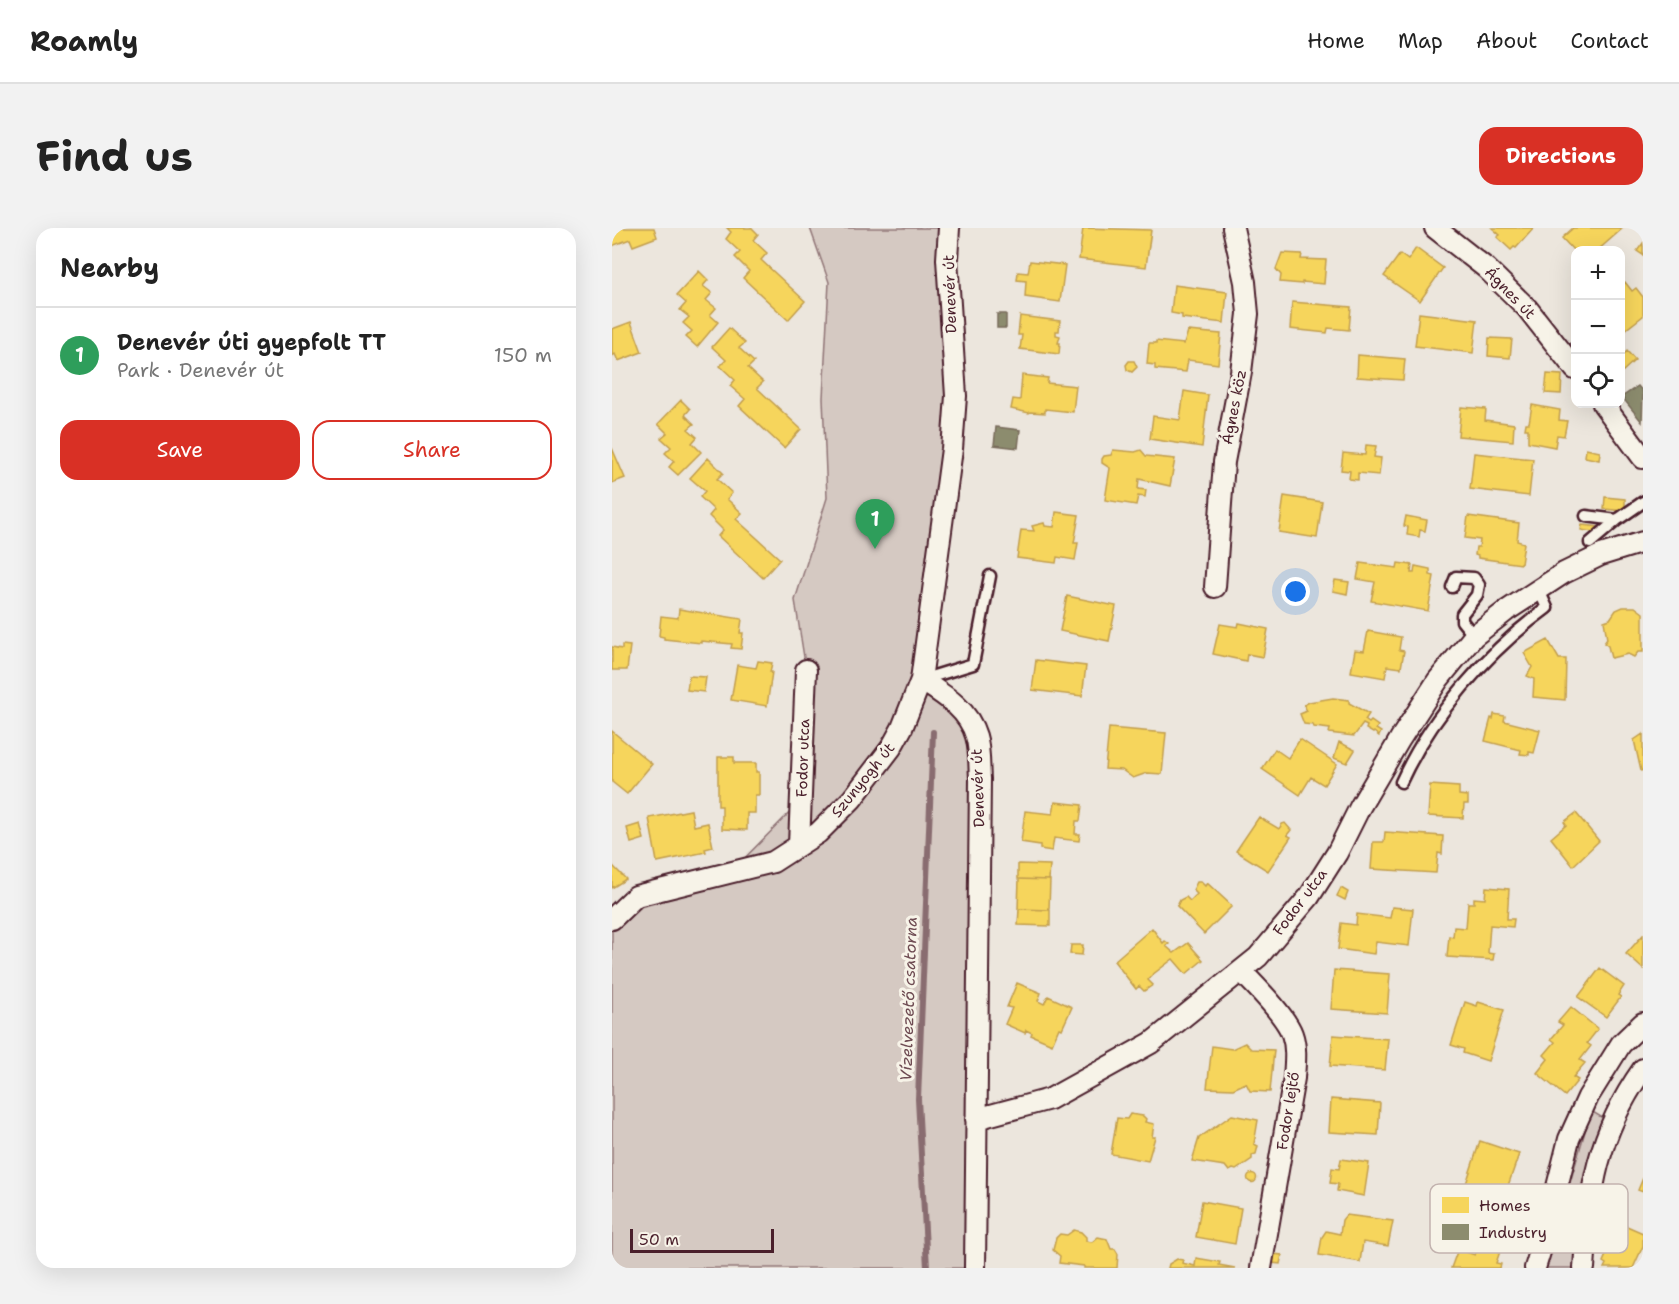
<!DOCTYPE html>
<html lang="en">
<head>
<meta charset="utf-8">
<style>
	:root { --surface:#fff; --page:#f2f2f2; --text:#222; --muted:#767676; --line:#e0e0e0; --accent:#d93025 }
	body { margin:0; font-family:"Shantell Sans",sans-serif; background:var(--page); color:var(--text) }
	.controls { position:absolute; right:18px; top:18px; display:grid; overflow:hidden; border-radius:12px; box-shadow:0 6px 24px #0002 }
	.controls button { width:54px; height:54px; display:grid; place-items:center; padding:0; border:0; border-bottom:2px solid var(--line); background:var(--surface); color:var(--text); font:30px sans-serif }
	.scale { position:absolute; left:18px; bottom:15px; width:144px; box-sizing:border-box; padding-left:6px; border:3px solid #4a1f2b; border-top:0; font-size:16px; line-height:21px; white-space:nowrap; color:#4a1f2b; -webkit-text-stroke:4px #f7f3e8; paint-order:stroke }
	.you { position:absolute; left:684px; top:364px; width:21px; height:21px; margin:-15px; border:4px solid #fff; border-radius:50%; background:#1a73e8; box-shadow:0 0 0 9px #1a73e833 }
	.badge { display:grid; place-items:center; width:39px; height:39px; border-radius:50%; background:var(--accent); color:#fff; font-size:20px; font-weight:700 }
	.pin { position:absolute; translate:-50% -50px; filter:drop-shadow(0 2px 3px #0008) }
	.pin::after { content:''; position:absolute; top:32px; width:21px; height:18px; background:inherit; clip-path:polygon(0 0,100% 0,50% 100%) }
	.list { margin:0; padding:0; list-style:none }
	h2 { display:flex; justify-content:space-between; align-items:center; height:78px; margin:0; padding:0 24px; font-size:26px }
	h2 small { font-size:20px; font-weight:400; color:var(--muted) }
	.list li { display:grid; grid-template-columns:39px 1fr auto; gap:18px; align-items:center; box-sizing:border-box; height:96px; padding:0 24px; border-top:2px solid var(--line) }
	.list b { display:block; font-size:22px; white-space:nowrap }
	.list p { margin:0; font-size:20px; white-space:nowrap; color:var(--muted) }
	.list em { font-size:20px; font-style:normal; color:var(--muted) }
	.actions { display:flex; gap:12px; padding:18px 24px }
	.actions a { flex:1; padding:14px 0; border:2px solid var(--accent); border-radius:18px; text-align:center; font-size:21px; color:var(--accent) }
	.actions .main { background:var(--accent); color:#fff }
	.icon { flex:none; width:33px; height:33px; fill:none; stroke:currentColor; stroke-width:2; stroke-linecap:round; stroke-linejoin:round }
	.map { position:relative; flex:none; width:1031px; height:1040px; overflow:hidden; border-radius:18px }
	header { display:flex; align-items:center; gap:36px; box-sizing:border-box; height:84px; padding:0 30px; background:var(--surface); border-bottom:2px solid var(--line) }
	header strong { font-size:28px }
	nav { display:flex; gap:33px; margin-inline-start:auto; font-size:21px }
	.intro { display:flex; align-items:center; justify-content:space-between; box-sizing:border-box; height:144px; padding:0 36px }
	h1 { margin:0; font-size:42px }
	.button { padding:15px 27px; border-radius:18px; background:var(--accent); color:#fff; font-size:21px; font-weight:700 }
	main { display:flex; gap:36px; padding:0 36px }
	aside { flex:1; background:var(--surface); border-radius:18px; box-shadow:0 6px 24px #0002 }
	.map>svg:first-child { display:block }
</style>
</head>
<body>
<header>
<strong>Roamly</strong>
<nav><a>Home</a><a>Map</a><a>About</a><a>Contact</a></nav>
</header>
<div class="intro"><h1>Find us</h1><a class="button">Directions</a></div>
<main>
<aside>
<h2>Nearby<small></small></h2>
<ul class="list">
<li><span class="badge" style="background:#2e9e5b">1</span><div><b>Denevér úti gyepfolt TT</b><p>Park · Denevér út</p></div><em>150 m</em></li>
</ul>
<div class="actions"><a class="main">Save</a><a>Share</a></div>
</aside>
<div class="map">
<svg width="1031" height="1040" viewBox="0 0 1031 1040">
	<rect width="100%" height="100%" fill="#ece6dd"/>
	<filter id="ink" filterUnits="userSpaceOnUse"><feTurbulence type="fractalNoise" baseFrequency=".0167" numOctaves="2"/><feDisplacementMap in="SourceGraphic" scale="12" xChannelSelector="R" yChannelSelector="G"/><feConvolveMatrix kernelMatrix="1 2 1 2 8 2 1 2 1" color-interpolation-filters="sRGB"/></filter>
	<g filter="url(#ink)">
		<path fill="#d5c9c2" stroke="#907476" stroke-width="1.5" d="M198,0H337L344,168L309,452L365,510L363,1040H0V691L24,668L107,656L189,573L194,442L183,372L215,270L211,170L217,54Z
			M979,883L991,890L975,946L963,1040H933Z"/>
		<path fill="#f6d55c" stroke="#c29e4d" stroke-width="1.5" d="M0,0H42L45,9L21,18L18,11L0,18Z
			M115,0H140L146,6L141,12L155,25L149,32L193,73L176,92L131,50L137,43L123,29L128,24L114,11L119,4Z
			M471,0L539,2L534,39L467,31Z
			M880,0H922L904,20L902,19L899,22L885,9L888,7Z
			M961,0H1008L1010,1L986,22L963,24L950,10Z
			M1031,15V27L1025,23Z
			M804,20L831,40L808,73L772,48L788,26L796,32Z
			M670,25L690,26L689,31L714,32L712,56L690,54V56L668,54L669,47L664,41Z
			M418,33L453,37L448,74L413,69L414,53L405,52L406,44L416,45Z
			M87,43L96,52L91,58L100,65L94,72L104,80L98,87L106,94L85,119L74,109L80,103L71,95L77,89L68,82L74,75L65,67Z
			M1013,54L1020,63L1024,60L1031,69V88L1013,102L1008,97V57Z
			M562,57L615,64L612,95L570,90V87L559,85Z
			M680,74L739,79L737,102L716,100L715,105L678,101Z
			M807,85L865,92L861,125L803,118Z
			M408,88L448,93L447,103H444V107L448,108L446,115H448L447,126L408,121L410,107H406Z
			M19,94L30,124L6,133L3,126L0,128V101Z
			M117,100L133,115L127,120L142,134L136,140L151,154L145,160L189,201L172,220L127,178L133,171L118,158L123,152L108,138L114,132L100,119Z
			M576,103L609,106L606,136L576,132L574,144L543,141V137L535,136L537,115H544V113L572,116Z
			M877,110L900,111L898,130L876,128Z
			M1015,123L1023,132L1009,145L1008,130Z
			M746,127L793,131L791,152L745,149Z
			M517,133H522L525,139L520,144L515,142L514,137Z
			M935,146L950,147L949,166L933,165Z
			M410,147L436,150L435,155L464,158L461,184L433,181V185L418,184L417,185L399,181L401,171L408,172Z
			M572,163L596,167L590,219L538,211L541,188L568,192Z
			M69,172L78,181L73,187L82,196L76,201L85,209L80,215L89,224L66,247L57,239L62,233L53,225L59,219L49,210L55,205L46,196Z
			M920,177L948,182L947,192L955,193L952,208L945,207L943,219L916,214V201H913L914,195H917Z
			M849,179L874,181L873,192L902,196L901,213L846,208Z
			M754,217L764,218L762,229L769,230L767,247L746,245V252L737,251L738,243L729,242L731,225L753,227Z
			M0,220L13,250L0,255Z
			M974,221L988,224L987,232L973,229Z
			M501,222L523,224L529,222L534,228L563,231L558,258L527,251L526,261L534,262L533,269L526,268L524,277L493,272L498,240L490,235V231L492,228L499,227Z
			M862,225L921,231L917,268L858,261Z
			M96,230L111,245L105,251L120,265L115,271L130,285L124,291L168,331L151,350L106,308L111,302L97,288L102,282L88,269L93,263L78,250Z
			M672,268L710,274L705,310L667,304Z
			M993,269L1013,271V283L992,281Z
			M444,284L467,287L462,315H466L463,332L445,329L444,335L405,330L409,302L422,303L420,298L432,295L433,298L442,299Z
			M794,288L815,292L813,303L808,302L807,309L795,307L796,299L792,298Z
			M856,288L907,295L905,313L912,315L909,336L866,330V328L863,327L864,319H867L868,312L853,310Z
			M970,297L988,299L987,305L969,302Z
			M748,335L785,340L786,335L800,337L799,345H802L803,338L818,341V347L822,348L816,383L759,373L763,354L745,351Z
			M723,352L737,354L735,366L721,363Z
			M455,368L504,378L497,413L448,403Z
			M1011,379H1023L1031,385V424H1026L1022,429L1016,426L999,430L996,418L992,415L995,411L992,393L998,391L1004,382Z
			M67,381L130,391L128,405H131L129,421L119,420L120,416L89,413V415L52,411V409L47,408L49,388L66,390Z
			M627,395L656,401L651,429L635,426L634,433L601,426L608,396L626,399Z
			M756,403L789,409L787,422L792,423L789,440L775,438L773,450L739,444L743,422L752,423Z
			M936,412L947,431H954L953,472L921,469L922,451L915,448L920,439L912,425Z
			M10,417L18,418L15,442H0V419L10,421Z
			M424,432L474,438L470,468L420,462Z
			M146,433L160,435L158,444H160L155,478L119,472L125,437L144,440Z
			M77,448L94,449L92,464L75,462Z
			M721,470L737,472V475L757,486L753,492L757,495L759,493L766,498L764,501L769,504L767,508L762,504L761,505L754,501L755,498L751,496L742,508L717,505L718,501L702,499L701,497L692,496L688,486L695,483L692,477L697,474Z
			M882,486L893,488L892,493L928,502L922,525L917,524V527L908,526L909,522L873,513L879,490L881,491Z
			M497,500L554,505L550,546L535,545L521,550L510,542L493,541Z
			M0,503L40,536L15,566L0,554Z
			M1031,506V542L1029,543L1022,512Z
			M688,511L725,536L712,557L699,549L688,567L650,541L663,521L676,530Z
			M727,514L743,522L735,535L722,530Z
			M106,529H122V535H144V544H147V567H143V585H135V602L110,601V578H106Z
			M818,557L847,559V567L856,568V576H852L851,590L816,588Z
			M443,574L470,577L468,593H464L463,606H468L467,613L442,610L440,623L428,621V617L409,614L413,583L441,586Z
			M79,582L82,598L96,595L101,619L93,621L94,624L45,634L37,590Z
			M964,585L987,613L961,638L939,610L954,597L952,594Z
			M647,589L667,601L670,596L673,595L679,602L675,607L679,609L656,643L624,623Z
			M28,596L32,611L19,615L15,600Z
			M773,604L831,608L830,626L826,625L824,645L759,641L761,614H772Z
			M406,636L438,637L437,652L406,651Z
			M0,637L14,651L0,660Z
			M407,651L438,652L437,682L406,681Z
			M585,654H589L593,658L595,655L620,678L592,706L565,678L568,672L574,669L578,673L585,666L581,662Z
			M874,659L897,661L895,691H902L901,699L878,697L876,725L882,726L881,732L835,729L837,708L841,709L842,699L854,700L856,675H862V670L873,671Z
			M729,660L736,664L733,672L725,668Z
			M780,679L801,681L797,718L764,714L762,726L726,721L729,695L744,697L745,686L778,690Z
			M407,681L438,682V698L406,697Z
			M540,700L551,715L553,713L557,716L554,718L562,725L576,715L591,732L574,746L561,731L540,747L536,752L541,757L532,763L527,758L524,761L502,733Z
			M1031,707V741L1014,726Z
			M459,717H471L470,727L458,726Z
			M988,740L1012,758L1006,767L1009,769L994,789L966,769Z
			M722,742L778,746L775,785L719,781Z
			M405,755L429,765L426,773L432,776L436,768L460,779L450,801L447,800L440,816L419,807L420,805L414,802L413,805L393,796L400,780L395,779Z
			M853,774L865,778L866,774L892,782L876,833L851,825L852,821L839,817Z
			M959,779L986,801L975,815L979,818L968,832L973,835L961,849L966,852L953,868L925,845L936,831L932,827L943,814L939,811L951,797L946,794Z
			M721,807L776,811L773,842L718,838Z
			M633,815L639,821L662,822L658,864L638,863L634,855L621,861L595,860L600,818L620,821Z
			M719,871L768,875L766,907L717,904Z
			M518,886L531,888L534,891L533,894L542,896L540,909H543L536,933L499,926L505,890L515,891Z
			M620,887L646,892L642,916L646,918L644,926L640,927V931L624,942L621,941L617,943L613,938L580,933L587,910Z
			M868,913L907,926L888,981L850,968Z
			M729,931L757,935L752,968L725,963L726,956L718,955L720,940L727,941Z
			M635.5 950a4.5 4.5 0 1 1 9 0a4.5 4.5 0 1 1-9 0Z
			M1031,950V964L1026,962Z
			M590,973L629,980L623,1016L584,1009Z
			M734,987L781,993L776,1018L751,1014L748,1034L707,1027L710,1009L714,1003L728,1006L730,992Z
			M1008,995L1031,1005V1018L1021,1040H992L994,1036L991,1034Z
			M872,1001L893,1009L884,1035L889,1036L888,1040H839L846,1021L863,1027Z
			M462,1002L469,1004L474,1009V1013L480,1014L486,1009L495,1011L499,1021H503L506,1026L505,1040H472V1038L447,1035L448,1028L441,1022L444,1010L448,1006L455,1007Z
			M661,1026L670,1027L668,1036L660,1035Z
			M584,1030L608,1034L607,1037L623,1040H556L557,1036L565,1031L571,1032L570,1035L583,1038Z"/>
		<path fill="#8c8c6e" stroke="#786b5a" stroke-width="1.5" d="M385,86H394V100H385Z
			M1026,158L1031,164L1030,194L1010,169Z
			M384,199L408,202L406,220L382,217Z"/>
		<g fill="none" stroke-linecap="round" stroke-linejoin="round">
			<path stroke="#896c6f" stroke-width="6" d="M315,1040L306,871L321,504"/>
			<defs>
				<path id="lane" d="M974,288L1005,292L978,315
					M1005,292L1031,274
					M840,359L844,349L862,350L867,357L865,367L850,386V393L862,408
					M309,452L361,436L378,348
					M789,554C819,488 877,422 935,380L926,360"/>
				<path id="street" d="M823,0L874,40L915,80L963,141
					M991,176L1031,230
					M603,359L612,234L629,144L636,86L633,54L621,0
					M309,452C332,467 356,481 364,508C368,521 367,538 368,551L363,1040
					M187,617L194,442
					M0,691L24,668L161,634L206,605L240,571L279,520L290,500L309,452L340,221L344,168L335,31L337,0
					M629,743C642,756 674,789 680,806C685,820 683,835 682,850L649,1040
					M364,891L438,871L539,815L646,729L697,669L725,625L748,579L788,511L826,452L862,408L894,383L952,345L989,327L1031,314
					M923,1040L932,1011L957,911L976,869L1009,816L1031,795
					M972,1040C977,963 985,906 1031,841"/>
			</defs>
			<use href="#lane" stroke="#4a1f2b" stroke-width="15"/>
			<use href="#street" stroke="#4a1f2b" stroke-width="24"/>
			<use href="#lane" stroke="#f7f3e8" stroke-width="10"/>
			<use href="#street" stroke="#f7f3e8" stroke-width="20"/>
		</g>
	</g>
	<g text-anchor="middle" stroke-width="6" stroke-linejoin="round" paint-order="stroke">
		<g font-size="15" fill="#4a1f2b" stroke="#f7f3e8">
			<text transform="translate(898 65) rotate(46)" y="5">Ágnes út</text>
			<text transform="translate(338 66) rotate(-92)" y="5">Denevér út</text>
			<text transform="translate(622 179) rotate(-79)" y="5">Ágnes köz</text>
			<text transform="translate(191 530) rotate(-88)" y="5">Fodor utca</text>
			<text transform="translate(251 552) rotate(-51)" y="5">Szunyogh út</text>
			<text transform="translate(366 560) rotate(-92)" y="5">Denevér út</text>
			<text transform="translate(688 674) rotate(-53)" y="5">Fodor utca</text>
			<text transform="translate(676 883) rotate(-81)" y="5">Fodor lejtő</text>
		</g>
		<g font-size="16" font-style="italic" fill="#6f4c53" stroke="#f7f3e8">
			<text transform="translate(296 771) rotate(-88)" y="6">Vízelvezető csatorna</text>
		</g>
	</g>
	<rect x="818" y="956" width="198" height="69" rx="9" fill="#f7f3e8" stroke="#c3b3af" stroke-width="1.5"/>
	<rect x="830" y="969" width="27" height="16" fill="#f6d55c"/>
	<rect x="830" y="996" width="27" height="16" fill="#8c8c6e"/>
	<g font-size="16" fill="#4a1f2b">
		<text x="867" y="983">Homes</text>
		<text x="867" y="1010">Industry</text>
	</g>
</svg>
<div class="controls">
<button>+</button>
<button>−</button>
<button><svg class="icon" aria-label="locate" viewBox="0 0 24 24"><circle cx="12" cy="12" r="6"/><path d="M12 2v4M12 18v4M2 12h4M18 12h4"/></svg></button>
</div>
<div class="scale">50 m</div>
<div class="you"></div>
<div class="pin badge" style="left:263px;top:321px;background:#2e9e5b">1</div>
</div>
</main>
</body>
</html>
